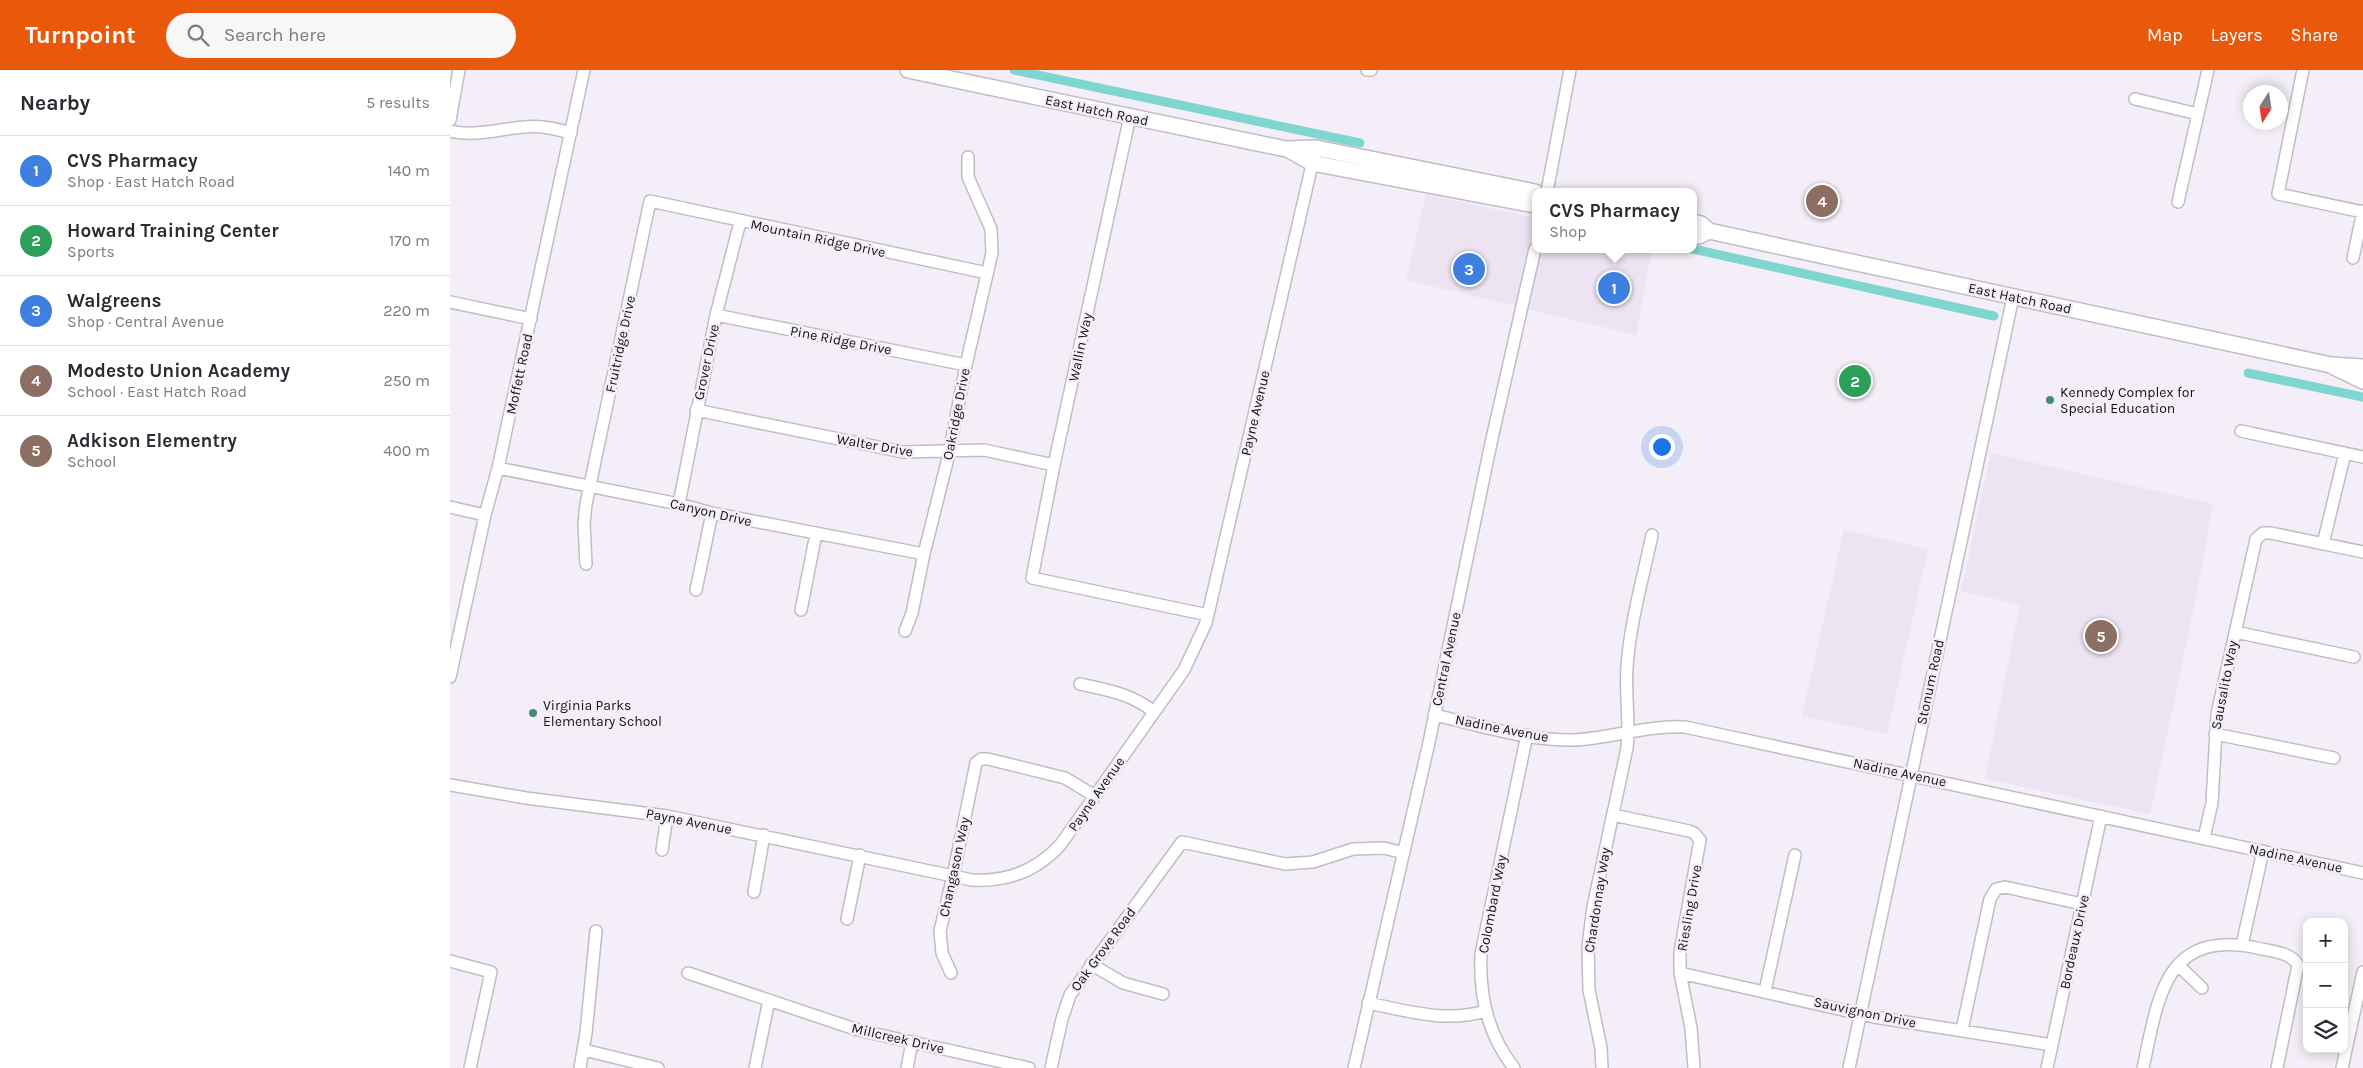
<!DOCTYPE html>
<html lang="en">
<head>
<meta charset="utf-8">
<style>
	:root { --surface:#fff; --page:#f7f7f7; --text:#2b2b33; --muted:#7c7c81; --line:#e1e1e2; --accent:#ea580c }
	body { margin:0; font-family:Karla,sans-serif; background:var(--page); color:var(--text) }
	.controls { position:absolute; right:15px; bottom:15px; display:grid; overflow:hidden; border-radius:10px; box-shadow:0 2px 12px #0003 }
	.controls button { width:45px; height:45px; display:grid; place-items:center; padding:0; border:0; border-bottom:1px solid var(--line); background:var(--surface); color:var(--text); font:25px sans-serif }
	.compass { position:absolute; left:1793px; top:15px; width:45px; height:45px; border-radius:50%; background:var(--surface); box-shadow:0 2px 12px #0003; rotate:192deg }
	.you { position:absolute; left:1211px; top:376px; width:18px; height:18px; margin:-12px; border:4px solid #fff; border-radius:50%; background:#1a73e8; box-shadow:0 0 0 8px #1a73e833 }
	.badge { display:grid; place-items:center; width:32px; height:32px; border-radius:50%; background:var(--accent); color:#fff; font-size:16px; font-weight:700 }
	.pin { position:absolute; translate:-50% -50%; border:2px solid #fff; box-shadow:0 1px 5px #0006 }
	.popup { position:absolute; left:1082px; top:118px; width:165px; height:65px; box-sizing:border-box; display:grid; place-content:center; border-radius:10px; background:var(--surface); filter:drop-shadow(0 1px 4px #0005); font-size:16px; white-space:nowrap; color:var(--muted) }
	.popup b { font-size:19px; color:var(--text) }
	.popup::after { content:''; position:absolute; left:50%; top:100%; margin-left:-10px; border:10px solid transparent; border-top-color:var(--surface) }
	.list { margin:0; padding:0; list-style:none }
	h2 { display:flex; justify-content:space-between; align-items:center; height:65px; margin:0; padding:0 20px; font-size:21px }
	h2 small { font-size:16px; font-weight:400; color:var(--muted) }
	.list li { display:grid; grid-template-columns:32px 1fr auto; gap:15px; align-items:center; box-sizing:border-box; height:70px; padding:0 20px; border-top:1px solid var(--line) }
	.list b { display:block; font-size:19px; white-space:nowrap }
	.list p { margin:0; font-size:16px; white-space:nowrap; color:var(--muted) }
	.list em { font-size:16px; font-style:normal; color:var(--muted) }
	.icon { flex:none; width:28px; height:28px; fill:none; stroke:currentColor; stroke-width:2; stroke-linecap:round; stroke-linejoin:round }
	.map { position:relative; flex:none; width:1913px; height:998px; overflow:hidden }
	header { display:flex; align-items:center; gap:30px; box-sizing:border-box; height:70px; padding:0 25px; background:var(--accent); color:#fff }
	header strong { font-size:24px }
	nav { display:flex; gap:28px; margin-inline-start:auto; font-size:18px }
	.search { width:350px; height:45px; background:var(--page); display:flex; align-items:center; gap:12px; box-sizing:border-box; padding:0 18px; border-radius:28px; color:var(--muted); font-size:19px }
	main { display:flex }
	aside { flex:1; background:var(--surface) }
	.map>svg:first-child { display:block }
</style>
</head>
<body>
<header>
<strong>Turnpoint</strong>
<div class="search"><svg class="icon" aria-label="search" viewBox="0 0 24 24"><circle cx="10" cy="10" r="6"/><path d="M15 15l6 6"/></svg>Search here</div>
<nav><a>Map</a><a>Layers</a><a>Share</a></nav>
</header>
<main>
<aside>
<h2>Nearby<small>5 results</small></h2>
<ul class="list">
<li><span class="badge" style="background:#3f7fe0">1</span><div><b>CVS Pharmacy</b><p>Shop · East Hatch Road</p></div><em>140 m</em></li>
<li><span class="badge" style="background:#2e9e5b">2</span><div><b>Howard Training Center</b><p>Sports</p></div><em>170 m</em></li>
<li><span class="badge" style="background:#3f7fe0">3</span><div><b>Walgreens</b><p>Shop · Central Avenue</p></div><em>220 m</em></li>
<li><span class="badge" style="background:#8d6e63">4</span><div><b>Modesto Union Academy</b><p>School · East Hatch Road</p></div><em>250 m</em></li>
<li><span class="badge" style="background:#8d6e63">5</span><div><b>Adkison Elementry</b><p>School</p></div><em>400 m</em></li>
</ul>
</aside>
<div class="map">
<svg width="1913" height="998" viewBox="0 0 1913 998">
	<rect width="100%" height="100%" fill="#f3eef7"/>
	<path fill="#ece3f3" d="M976,125L1085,148V179H1202L1186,265L956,210Z
		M1541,383L1763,434L1747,523L1700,744L1535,709L1570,535L1511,521Z
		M1394,460L1478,479L1437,664L1352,646Z"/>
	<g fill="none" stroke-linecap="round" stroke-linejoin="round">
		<path stroke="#7fd6d1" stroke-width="9" d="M564,0L910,73
			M1243,179L1544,246
			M1798,303L1913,327"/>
		<defs>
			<path id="minor" d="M917,0H921
				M1853,0L1828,124L1913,142
				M1685,29L1748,44
				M680,46L604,395L582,508L758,545
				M0,50L9,0
				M0,61C26,67 48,59 74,57C90,55 106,59 121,63
				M1097,122L1120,0
				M1728,132L1758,0
				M1903,188L1913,141
				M0,232L81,249
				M266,245L516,295
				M246,340L453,382L534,380L604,395
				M1791,361L1913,387
				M48,398L229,434L262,443L474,484
				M229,434L266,245L290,152
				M0,437L35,445
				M1873,474L1895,383
				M136,494L134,454L136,434L200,131L537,203
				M246,520L262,443
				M351,540L366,464
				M455,561L462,543L474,484L498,388L516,295L542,183L541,159L518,107V87
				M1785,562L1904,587
				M0,607L35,445L48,398L134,0
				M630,614C658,620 682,624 704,642
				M984,645C1029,655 1078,671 1125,670C1162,668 1198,655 1235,657L1913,803
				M1765,664L1884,688
				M0,715L76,728L217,746L522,810C558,812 587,801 611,774L734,600L756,553L864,86
				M1163,745L1239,761L1244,763L1250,770L1230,882V903L1241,958L1244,998
				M1754,768L1762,733L1767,644L1806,469L1813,463H1821L1913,482
				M212,780L217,746
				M304,822L314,765
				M397,849L410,785
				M1792,875L1813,781
				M0,891L41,902L20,998
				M641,894L673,913L713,924
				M1728,895L1752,918
				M238,903L408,960L579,998
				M501,903L492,883L490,861L503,806L526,693L531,689H538L615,708L645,726
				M1230,903L1424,947L1602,975
				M1315,921L1345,785
				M918,933C958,941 995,953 1036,941
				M1512,960L1540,829L1546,819L1555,817L1632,834
				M134,980L208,998
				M130,998L136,963L146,861
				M305,998L319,930
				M457,998L462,972
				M601,998L612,949L620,925L732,772L835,794L863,792L903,779L934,778L954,783
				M904,998L978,677L1041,373L1085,179
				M1064,998C1038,965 1029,925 1031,884L1077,665
				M1152,998L1151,978L1139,920L1138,876L1143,837L1177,678C1180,650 1175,624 1177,597C1180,553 1193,508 1202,465
				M1399,998L1563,227
				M1597,998L1651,746
				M1693,998C1708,929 1714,858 1807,878C1820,881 1841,882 1848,895L1827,998
				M1892,998L1913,902"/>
			<path id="major" d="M458,0L836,79L866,78L1085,122
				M837,79L862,93L1085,135
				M1243,152L1251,154L1259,161L1346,180L1881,295L1913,297
				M1243,165L1249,166L1259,161
				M1884,297L1913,311"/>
		</defs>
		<use href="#minor" stroke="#c1bcc5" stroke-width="14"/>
		<use href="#major" stroke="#c1bcc5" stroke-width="18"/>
		<use href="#minor" stroke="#fff" stroke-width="11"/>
		<use href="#major" stroke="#fff" stroke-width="15"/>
	</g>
	<g fill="#428986" stroke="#f3eef7" stroke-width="2">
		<circle cx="1600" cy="330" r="5"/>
		<circle cx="83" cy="643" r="5"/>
	</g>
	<g text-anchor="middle" stroke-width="5" stroke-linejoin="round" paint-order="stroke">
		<g font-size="14" fill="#141215" stroke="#f3eef7">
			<text transform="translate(647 40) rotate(12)" y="5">East Hatch Road</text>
			<text transform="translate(368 168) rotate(12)" y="5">Mountain Ridge Drive</text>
			<text transform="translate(1570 228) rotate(12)" y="5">East Hatch Road</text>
			<text transform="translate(391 270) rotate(11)" y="5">Pine Ridge Drive</text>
			<text transform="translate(170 274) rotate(-78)" y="5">Fruitridge Drive</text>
			<text transform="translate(630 277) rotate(-78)" y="5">Wallin Way</text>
			<text transform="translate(256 292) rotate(-78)" y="5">Grover Drive</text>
			<text transform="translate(69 304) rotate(-78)" y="5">Moffett Road</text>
			<text transform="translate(805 343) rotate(-77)" y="5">Payne Avenue</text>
			<text transform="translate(506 344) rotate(-79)" y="5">Oakridge Drive</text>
			<text transform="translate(425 375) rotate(10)" y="5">Walter Drive</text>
			<text transform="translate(261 442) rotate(13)" y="5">Canyon Drive</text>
			<text transform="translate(996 589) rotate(-78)" y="5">Central Avenue</text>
			<text transform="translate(1480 612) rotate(-78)" y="5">Stonum Road</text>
			<text transform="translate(1774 615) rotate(-79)" y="5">Sausalito Way</text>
			<text transform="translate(1052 658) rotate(11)" y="5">Nadine Avenue</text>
			<text transform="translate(1450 702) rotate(12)" y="5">Nadine Avenue</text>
			<text transform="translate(646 724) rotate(-55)" y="5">Payne Avenue</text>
			<text transform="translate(239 751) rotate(11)" y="5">Payne Avenue</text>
			<text transform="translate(1846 788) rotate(12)" y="5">Nadine Avenue</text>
			<text transform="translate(504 797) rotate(-78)" y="5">Changason Way</text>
			<text transform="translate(1147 830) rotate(-81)" y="5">Chardonnay Way</text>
			<text transform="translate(1042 834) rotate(-79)" y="5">Colombard Way</text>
			<text transform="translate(1239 838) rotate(-80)" y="5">Riesling Drive</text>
			<text transform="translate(1624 872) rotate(-78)" y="5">Bordeaux Drive</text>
			<text transform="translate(653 879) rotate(-54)" y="5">Oak Grove Road</text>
			<text transform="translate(1415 942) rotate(12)" y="5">Sauvignon Drive</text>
			<text transform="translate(448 968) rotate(13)" y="5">Millcreek Drive</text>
		</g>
		<g font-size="14" fill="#141215" stroke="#f3eef7" text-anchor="start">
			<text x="1610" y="327">Kennedy Complex for<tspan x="1610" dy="16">Special Education</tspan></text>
			<text x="93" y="640">Virginia Parks<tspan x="93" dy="16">Elementary School</tspan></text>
		</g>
	</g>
</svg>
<div class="controls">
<button>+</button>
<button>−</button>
<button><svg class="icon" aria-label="layers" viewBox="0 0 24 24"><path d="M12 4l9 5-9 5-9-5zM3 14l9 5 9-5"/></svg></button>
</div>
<svg class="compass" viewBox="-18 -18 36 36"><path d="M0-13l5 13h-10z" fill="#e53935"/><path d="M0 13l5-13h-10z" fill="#7c7c81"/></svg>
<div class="you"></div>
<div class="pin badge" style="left:1164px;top:218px;background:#3f7fe0">1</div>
<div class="popup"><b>CVS Pharmacy</b>Shop</div>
<div class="pin badge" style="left:1405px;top:311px;background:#2e9e5b">2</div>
<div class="pin badge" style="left:1019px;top:199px;background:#3f7fe0">3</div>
<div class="pin badge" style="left:1372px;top:131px;background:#8d6e63">4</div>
<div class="pin badge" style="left:1651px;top:566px;background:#8d6e63">5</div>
</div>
</main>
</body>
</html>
